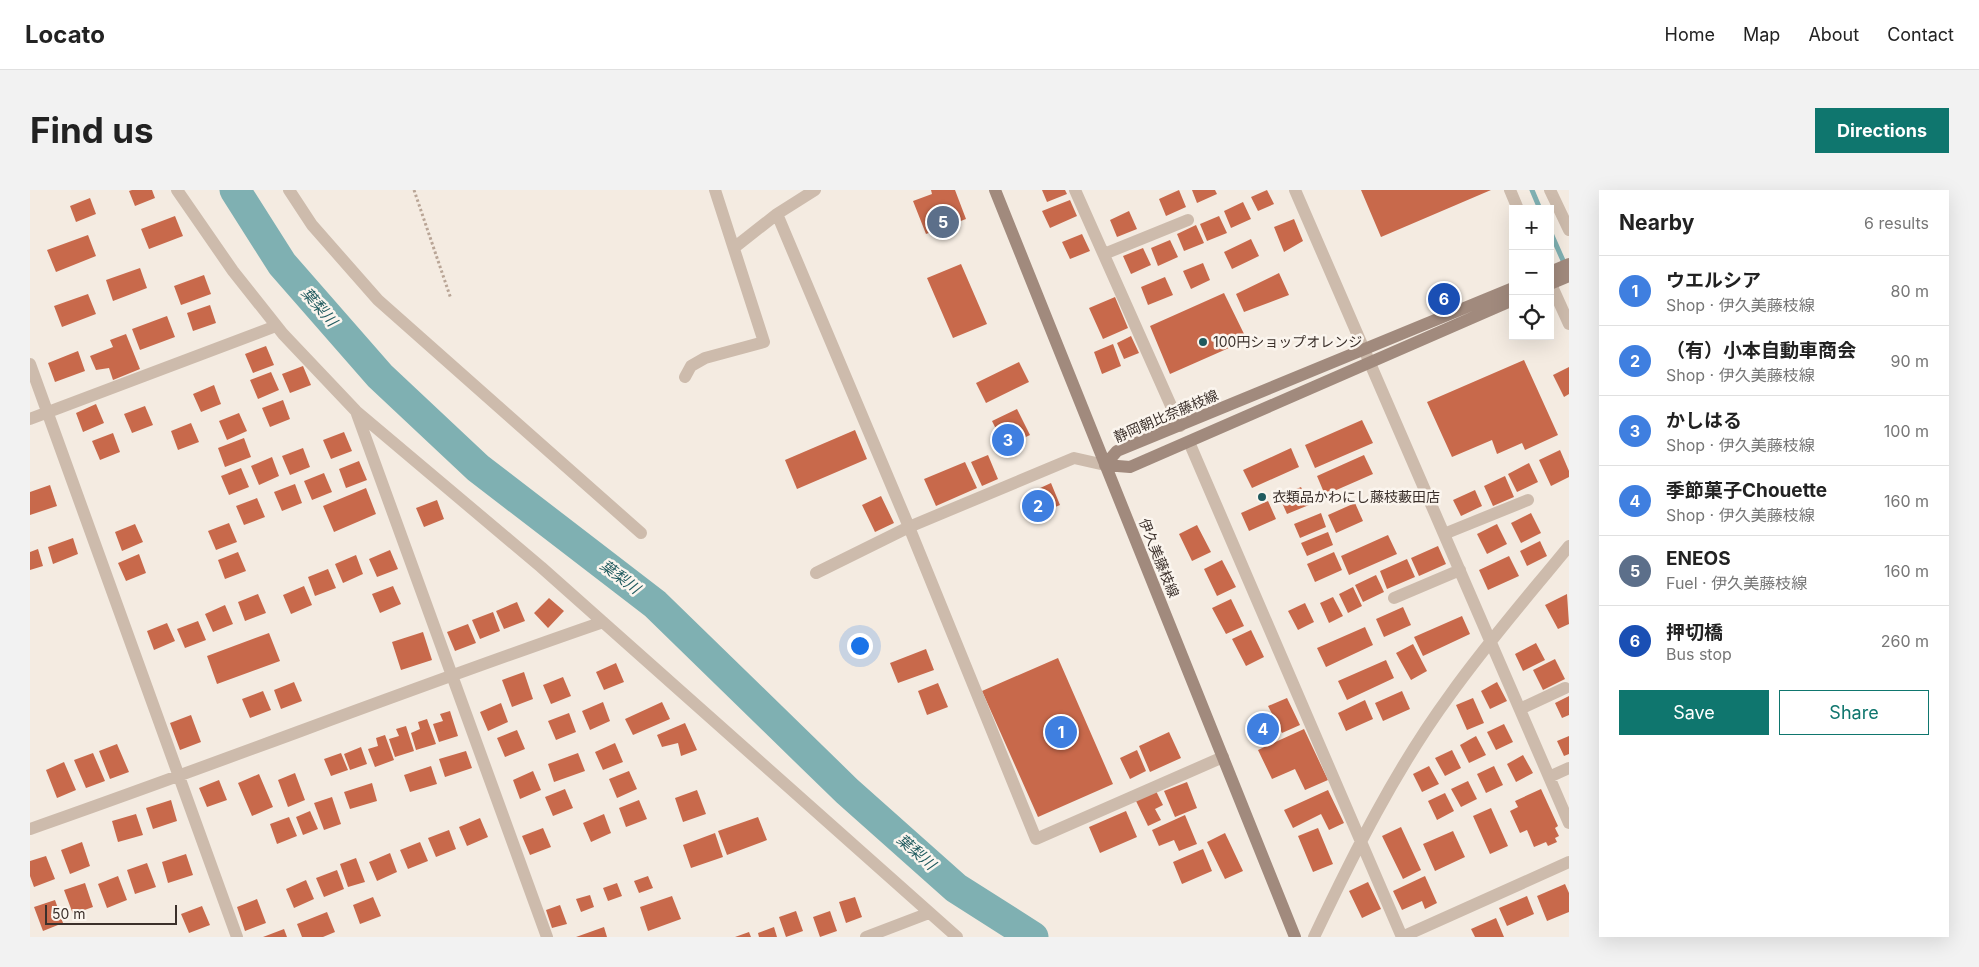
<!DOCTYPE html>
<html lang="en">
<head>
<meta charset="utf-8">
<style>
	:root { --surface:#fff; --page:#f2f2f2; --text:#222; --muted:#767676; --line:#e0e0e0; --accent:#0f766e }
	body { margin:0; font-family:Inter,"Noto Sans JP",sans-serif; background:var(--page); color:var(--text) }
	.controls { position:absolute; right:15px; top:15px; display:grid; overflow:hidden; border-radius:0px; box-shadow:0 5px 20px #0002 }
	.controls button { width:45px; height:45px; display:grid; place-items:center; padding:0; border:0; border-bottom:1px solid var(--line); background:var(--surface); color:var(--text); font:25px sans-serif }
	.scale { position:absolute; left:15px; bottom:12px; width:132px; box-sizing:border-box; padding-left:5px; border:2px solid #3b302b; border-top:0; font-size:14px; line-height:18px; white-space:nowrap; color:#3b302b; -webkit-text-stroke:4px #fbf5ee; paint-order:stroke }
	.you { position:absolute; left:829px; top:455px; width:18px; height:18px; margin:-12px; border:4px solid #fff; border-radius:50%; background:#1a73e8; box-shadow:0 0 0 8px #1a73e833 }
	.badge { display:grid; place-items:center; width:32px; height:32px; border-radius:50%; background:var(--accent); color:#fff; font-size:16px; font-weight:700 }
	.pin { position:absolute; translate:-50% -50%; border:2px solid #fff; box-shadow:0 1px 5px #0006 }
	.list { margin:0; padding:0; list-style:none }
	h2 { display:flex; justify-content:space-between; align-items:center; height:65px; margin:0; padding:0 20px; font-size:21px }
	h2 small { font-size:16px; font-weight:400; color:var(--muted) }
	.list li { display:grid; grid-template-columns:32px 1fr auto; gap:15px; align-items:center; box-sizing:border-box; height:70px; padding:0 20px; border-top:1px solid var(--line) }
	.list b { display:block; font-size:19px; white-space:nowrap }
	.list p { margin:0; font-size:16px; white-space:nowrap; color:var(--muted) }
	.list em { font-size:16px; font-style:normal; color:var(--muted) }
	.actions { display:flex; gap:10px; padding:15px 20px }
	.actions a { flex:1; padding:11px 0; border:1px solid var(--accent); border-radius:0px; text-align:center; font-size:18px; color:var(--accent) }
	.actions .main { background:var(--accent); color:#fff }
	.icon { flex:none; width:28px; height:28px; fill:none; stroke:currentColor; stroke-width:2; stroke-linecap:round; stroke-linejoin:round }
	.map { position:relative; flex:none; width:1539px; height:747px; overflow:hidden; border-radius:0px }
	header { display:flex; align-items:center; gap:30px; box-sizing:border-box; height:70px; padding:0 25px; background:var(--surface); border-bottom:1px solid var(--line) }
	header strong { font-size:24px }
	nav { display:flex; gap:28px; margin-inline-start:auto; font-size:18px }
	.intro { display:flex; align-items:center; justify-content:space-between; box-sizing:border-box; height:120px; padding:0 30px }
	h1 { margin:0; font-size:35px }
	.button { padding:12px 22px; border-radius:0px; background:var(--accent); color:#fff; font-size:18px; font-weight:700 }
	main { display:flex; gap:30px; padding:0 30px }
	aside { flex:1; background:var(--surface); border-radius:0px; box-shadow:0 5px 20px #0002 }
	.map>svg:first-child { display:block }
</style>
</head>
<body>
<header>
<strong>Locato</strong>
<nav><a>Home</a><a>Map</a><a>About</a><a>Contact</a></nav>
</header>
<div class="intro"><h1>Find us</h1><a class="button">Directions</a></div>
<main>
<div class="map">
<svg width="1539" height="747" viewBox="0 0 1539 747">
	<rect width="100%" height="100%" fill="#f4ebe1"/>
	<g fill="none" stroke-linecap="round" stroke-linejoin="round">
		<path stroke="#7fb0b2" stroke-width="5" d="M1502,0L1510,19
			M1520,41L1535,75"/>
		<path stroke="#7fb0b2" stroke-width="31" d="M205,0L252,74L350,186L448,278L625,414L817,601L926,698L1003,747"/>
	</g>
	<path fill="#c8694b" d="M102,0H122L125,8L105,16L99,1Z
		M901,0H925L936,29L896,44L883,11L902,4Z
		M1012,0H1035L1037,4L1017,12Z
		M1149,0L1156,17L1136,26L1129,9Z
		M1162,0H1185L1187,4L1167,13Z
		M1237,0L1244,14L1228,21L1221,7Z
		M1331,0H1461L1351,47Z
		M60,8L66,24L46,32L40,16Z
		M1040,10L1047,26L1020,38L1012,21Z
		M1213,12L1221,29L1201,38L1194,21Z
		M1099,21L1107,39L1087,47L1080,30Z
		M145,26L153,46L119,59L111,39Z
		M1189,26L1197,43L1177,51L1170,34Z
		M1264,29L1273,51L1254,62L1244,37Z
		M1166,35L1174,53L1154,61L1147,44Z
		M1052,44L1060,61L1040,69L1032,52Z
		M58,45L66,66L26,82L17,60Z
		M1221,49L1229,66L1202,79L1194,62Z
		M1140,50L1148,67L1128,76L1121,58Z
		M1113,58L1121,75L1101,84L1093,66Z
		M1173,73L1180,90L1161,99L1153,81Z
		M931,74L957,134L923,148L897,88Z
		M110,78L117,98L83,111L76,90Z
		M1249,83L1259,105L1214,122L1206,104Z
		M174,85L181,104L151,115L144,96Z
		M1135,87L1143,105L1118,115L1111,97Z
		M1194,103L1217,150L1140,184L1120,136Z
		M58,104L66,124L32,137L24,116Z
		M1085,107L1098,138L1073,149L1059,118Z
		M180,115L186,133L163,141L157,123Z
		M137,126L145,147L110,160L102,139Z
		M96,144L110,179L83,190L79,178L66,180L60,166L83,157L80,150Z
		M1101,146L1109,163L1094,169L1087,153Z
		M1083,154L1091,176L1072,184L1064,162Z
		M236,156L244,175L223,183L215,164Z
		M48,161L55,181L25,192L18,173Z
		M1494,170L1528,245L1495,260L1492,253L1467,264L1462,250L1422,267L1397,212Z
		M989,172L999,192L956,213L946,193Z
		M273,176L281,195L260,203L252,184Z
		M1539,177V204L1534,207L1523,185Z
		M241,182L249,200L228,209L220,190Z
		M184,195L191,214L171,222L163,204Z
		M253,210L260,229L240,237L232,218Z
		M66,214L74,233L53,242L46,223Z
		M115,216L123,235L102,243L94,224Z
		M987,219L1000,245L975,257L962,231Z
		M209,223L217,241L197,250L189,231Z
		M1332,230L1343,253L1285,278L1275,255Z
		M161,233L169,252L148,260L141,241Z
		M825,240L837,269L767,299L755,270Z
		M314,242L322,261L301,269L293,250Z
		M83,243L90,262L70,270L62,251Z
		M214,248L221,267L195,277L188,258Z
		M273,258L280,277L260,285L252,266Z
		M1261,258L1269,277L1222,298L1213,280Z
		M1530,260L1539,281V287L1521,296L1509,270Z
		M958,265L968,289L952,296L941,272Z
		M1334,265L1343,284L1295,305L1287,286Z
		M242,267L249,286L229,295L221,276Z
		M329,271L337,290L316,298L309,279Z
		M935,272L947,298L906,316L894,289Z
		M1499,273L1508,292L1487,302L1478,284Z
		M211,278L219,297L199,305L191,286Z
		M294,283L302,302L282,310L274,291Z
		M1475,286L1484,307L1463,316L1454,296Z
		M1021,293L1030,315L1004,326L995,305Z
		M265,294L272,313L252,321L244,302Z
		M20,295L27,316L0,325V302Z
		M1271,297L1279,315L1257,324L1249,306Z
		M336,298L346,324L304,342L293,316Z
		M1445,300L1452,316L1431,326L1423,310Z
		M851,306L864,333L845,342L832,315Z
		M227,308L235,327L214,335L206,316Z
		M407,310L414,329L394,337L386,318Z
		M1238,311L1246,329L1219,341L1211,323Z
		M1325,313L1333,331L1306,343L1298,325Z
		M1291,323L1296,337L1270,348L1264,334Z
		M1501,323L1511,343L1491,353L1481,333Z
		M199,333L207,352L186,360L178,341Z
		M105,334L113,352L92,361L85,342Z
		M1467,334L1477,354L1457,364L1447,344Z
		M1167,335L1181,362L1162,371L1149,344Z
		M1298,342L1303,355L1277,366L1271,353Z
		M1358,345L1367,364L1319,385L1311,366Z
		M43,348L48,364L23,374L18,357Z
		M1510,351L1517,366L1497,376L1490,361Z
		M1408,356L1416,374L1389,386L1381,368Z
		M8,359L13,376L0,380V362Z
		M360,360L368,379L347,387L339,369Z
		M208,362L216,381L195,389L188,370Z
		M1304,362L1312,380L1285,392L1277,374Z
		M109,364L116,383L96,391L88,373Z
		M326,365L333,384L313,393L305,374Z
		M1479,366L1489,386L1458,400L1449,380Z
		M1377,369L1385,387L1357,399L1350,381Z
		M1192,370L1206,397L1187,406L1174,379Z
		M298,379L306,398L285,406L278,387Z
		M1346,385L1354,402L1333,412L1325,395Z
		M274,396L282,415L261,424L253,405Z
		M363,396L371,414L350,423L342,404Z
		M1323,397L1332,416L1318,423L1309,404Z
		M228,404L236,423L215,431L208,412Z
		M1537,404L1539,434L1528,439L1515,415Z
		M1303,407L1313,426L1299,433L1290,413Z
		M519,408L534,421L518,438L504,423Z
		M1201,409L1214,436L1196,444L1182,418Z
		M487,412L495,431L474,439L466,421Z
		M1275,413L1284,432L1268,440L1258,421Z
		M195,415L203,434L183,442L175,424Z
		M1373,417L1381,435L1354,447L1346,429Z
		M463,422L470,441L450,449L442,430Z
		M1432,426L1440,444L1393,466L1384,447Z
		M168,431L176,450L155,458L147,439Z
		M137,433L145,451L124,460L117,441Z
		M438,434L446,453L425,461L417,442Z
		M1335,437L1343,455L1296,477L1287,458Z
		M1221,440L1234,467L1216,476L1202,449Z
		M393,442L402,470L371,480L362,452Z
		M239,443L250,471L187,494L177,466Z
		M1506,453L1515,470L1493,481L1485,464Z
		M1383,454L1397,481L1381,490L1366,463Z
		M896,459L904,480L868,493L860,473Z
		M1028,468L1083,594L1008,627L952,501Z
		M1525,469L1535,489L1513,500L1503,480Z
		M1356,470L1364,488L1317,510L1308,491Z
		M586,473L594,492L574,500L566,482Z
		M494,482L503,509L482,517L472,490Z
		M533,487L541,506L521,514L513,495Z
		M264,492L272,511L251,519L244,500Z
		M1467,492L1477,511L1460,519L1451,501Z
		M908,493L918,517L897,525L888,501Z
		M233,501L241,520L220,528L212,509Z
		M1372,501L1380,519L1353,531L1345,513Z
		M1539,506V525L1532,528L1525,513Z
		M1257,508L1270,535L1252,543L1238,516Z
		M1443,508L1454,533L1437,540L1426,515Z
		M1335,510L1343,529L1316,541L1308,523Z
		M573,512L580,531L560,540L552,521Z
		M632,512L640,529L603,545L595,529Z
		M471,513L478,532L458,541L450,522Z
		M420,521L428,546L409,552L403,534L413,531L410,524Z
		M539,523L546,542L526,550L518,531Z
		M161,525L171,552L150,560L140,533Z
		M397,529L406,554L386,560L381,543L390,539L388,532Z
		M655,533L667,560L651,566L648,553L632,557L627,545Z
		M1474,534L1483,552L1466,560L1457,542Z
		M376,536L384,561L365,567L359,549L369,546L366,539Z
		M1274,539L1298,590L1275,600L1265,579L1242,589L1228,560Z
		M487,540L495,559L475,567L467,548Z
		M1139,542L1151,568L1120,582L1109,556Z
		M355,545L364,570L345,577L338,559L348,556L346,548Z
		M1446,546L1456,565L1439,573L1430,555Z
		M1539,546V564L1534,566L1527,551Z
		M585,553L593,572L573,580L565,562Z
		M87,554L99,582L80,589L69,561Z
		M331,557L337,574L320,580L314,564Z
		M1107,560L1116,581L1100,589L1090,568Z
		M1422,560L1431,578L1415,586L1405,568Z
		M436,561L442,578L415,587L409,569Z
		M63,563L75,591L56,598L44,570Z
		M311,563L318,580L301,586L294,569Z
		M548,563L555,581L524,592L518,574Z
		M1493,565L1503,583L1486,592L1477,574Z
		M34,572L46,600L27,608L16,580Z
		M401,576L407,594L380,602L374,585Z
		M1399,576L1409,594L1392,602L1383,584Z
		M1464,576L1473,595L1456,603L1447,584Z
		M503,581L511,600L490,609L483,590Z
		M599,581L607,599L587,608L579,589Z
		M265,583L275,610L258,617L248,590Z
		M229,584L243,617L222,626L208,593Z
		M189,590L197,610L177,617L169,598Z
		M1438,591L1447,609L1431,617L1421,599Z
		M1157,592L1167,618L1145,627L1134,601Z
		M342,593L347,611L320,619L314,602Z
		M535,599L543,618L523,626L515,607Z
		M1511,599L1528,636L1525,638L1529,646L1525,648L1527,652L1518,656L1516,652L1504,657L1497,640L1490,643L1480,621L1488,617L1485,611Z
		M667,600L676,624L653,632L645,608Z
		M1298,600L1314,633L1299,640L1291,624L1263,638L1254,620Z
		M1126,601L1133,615L1125,619L1131,630L1118,636L1106,611Z
		M1415,603L1424,621L1407,630L1398,611Z
		M302,607L311,634L294,640L284,613Z
		M141,610L147,631L123,639L116,618Z
		M609,610L617,629L596,637L589,618Z
		M1461,618L1478,656L1460,664L1443,626Z
		M280,621L288,639L273,645L266,627Z
		M1096,621L1107,647L1070,663L1059,637Z
		M106,624L113,645L88,652L82,631Z
		M574,624L581,643L561,652L553,633Z
		M1155,625L1167,654L1149,661L1144,650L1129,656L1122,640Z
		M259,627L267,646L247,654L240,634Z
		M728,627L737,650L697,665L688,641Z
		M450,628L458,647L437,656L429,637Z
		M1371,637L1391,680L1373,689L1352,646Z
		M513,638L521,657L500,665L492,646Z
		M1288,638L1303,674L1283,682L1268,646Z
		M419,640L426,659L406,667L398,648Z
		M1423,641L1435,667L1405,681L1393,654Z
		M685,643L693,667L661,678L653,655Z
		M1195,643L1213,681L1195,689L1177,652Z
		M52,652L60,676L40,684L31,660Z
		M390,652L398,671L378,679L370,660Z
		M1173,659L1182,681L1152,694L1143,672Z
		M360,663L367,682L347,691L339,672Z
		M156,664L163,685L138,693L132,672Z
		M16,666L25,689L4,697L0,686V671Z
		M326,668L335,692L318,697L310,674Z
		M117,673L126,697L105,704L97,680Z
		M307,680L314,699L294,707L286,688Z
		M88,686L97,710L77,718L68,694Z
		M618,686L623,698L609,703L604,691Z
		M1395,686L1407,713L1395,719L1392,711L1372,720L1363,701Z
		M276,690L284,709L264,718L256,699Z
		M1338,692L1351,719L1332,728L1319,701Z
		M55,693L63,717L43,724L34,700Z
		M587,693L592,706L578,711L573,698Z
		M1535,694L1539,703V722L1517,731L1507,706Z
		M560,705L564,717L551,722L546,709Z
		M642,706L651,729L618,741L610,717Z
		M1497,706L1504,724L1477,736L1469,718Z
		M343,707L351,726L330,734L323,715Z
		M825,707L832,727L816,733L809,712Z
		M227,709L236,733L215,741L207,717Z
		M25,710L33,733L13,741L4,717Z
		M530,715L537,734L522,738L516,720Z
		M172,716L180,735L159,743L151,724Z
		M766,721L773,741L756,747L749,727Z
		M800,721L807,741L790,747L783,727Z
		M297,722L305,742L293,747H272L267,734Z
		M1466,728L1474,747H1445L1441,739Z
		M574,737L577,747H546Z
		M744,737L747,747H729L728,743Z
		M254,739L257,747H233Z
		M719,742L721,747H705Z"/>
	<g fill="none" stroke-linecap="round" stroke-linejoin="round">
		<path stroke="#b9a596" stroke-width="3" stroke-dasharray="2.5 2.5" stroke-linecap="butt" d="M384,0L421,109"/>
		<path stroke="#cdbbac" stroke-width="12" d="M147,0L203,81L253,144L326,221L511,377L927,747
			M259,0L282,35L348,110L611,343
			M1045,0L1150,236
			M1265,0L1539,633
			M1480,0L1488,19
			M1520,0L1539,40
			M747,24L879,337L1006,649L1193,567
			M705,57L747,24L785,0
			M1074,64L1158,30
			M1520,92L1539,134
			M0,174L207,747
			M655,187L661,176L675,168L734,152L685,0
			M327,224L517,747
			M0,229L246,136
			M1159,252L1372,747
			M1414,344L1498,310
			M786,383L879,337L1044,268L1075,275
			M1364,408L1430,380
			M1490,519L1535,498
			M1519,587L1539,578
			M0,639C192,572 381,498 573,432
			M836,747L899,723
			M1284,747C1324,663 1365,580 1420,505C1457,453 1499,405 1539,356
			M1372,747L1539,672"/>
		<path stroke="#a18a7d" stroke-width="12" d="M965,0L1265,747
			M1520,82L1539,74
			M1520,94L1539,86
			M1075,275L1087,261L1483,98
			M1075,275L1100,277L1483,110"/>
	</g>
	<g fill="#1f5a5e" stroke="#fbf5ee" stroke-width="2">
		<circle cx="1173" cy="152" r="5"/>
		<circle cx="1232" cy="307" r="5"/>
	</g>
	<g text-anchor="middle" stroke-width="5" stroke-linejoin="round" paint-order="stroke">
		<g font-size="14" fill="#3b302b" stroke="#fbf5ee" text-anchor="start">
			<text x="1183" y="157">100円ショップオレンジ</text>
			<text x="1242" y="312">衣類品かわにし藤枝藪田店</text>
		</g>
		<g font-size="14" fill="#3b302b" stroke="#fbf5ee">
			<text transform="translate(1136 226) rotate(-23)" y="5">静岡朝比奈藤枝線</text>
			<text transform="translate(1129 368) rotate(68)" y="5">伊久美藤枝線</text>
		</g>
		<g font-size="15" font-style="italic" fill="#1f5a5e" stroke="#fbf5ee">
			<text transform="translate(289 117) rotate(49)" y="5">葉梨川</text>
			<text transform="translate(590 387) rotate(37)" y="5">葉梨川</text>
			<text transform="translate(886 662) rotate(41)" y="5">葉梨川</text>
		</g>
	</g>
</svg>
<div class="controls">
<button>+</button>
<button>−</button>
<button><svg class="icon" aria-label="locate" viewBox="0 0 24 24"><circle cx="12" cy="12" r="6"/><path d="M12 2v4M12 18v4M2 12h4M18 12h4"/></svg></button>
</div>
<div class="scale">50 m</div>
<div class="you"></div>
<div class="pin badge" style="left:1031px;top:542px;background:#3f7fe0">1</div>
<div class="pin badge" style="left:1008px;top:316px;background:#3f7fe0">2</div>
<div class="pin badge" style="left:978px;top:250px;background:#3f7fe0">3</div>
<div class="pin badge" style="left:1233px;top:539px;background:#3f7fe0">4</div>
<div class="pin badge" style="left:913px;top:32px;background:#5c6f8a">5</div>
<div class="pin badge" style="left:1414px;top:109px;background:#1a4fb4">6</div>
</div>
<aside>
<h2>Nearby<small>6 results</small></h2>
<ul class="list">
<li><span class="badge" style="background:#3f7fe0">1</span><div><b>ウエルシア</b><p>Shop · 伊久美藤枝線</p></div><em>80 m</em></li>
<li><span class="badge" style="background:#3f7fe0">2</span><div><b>（有）小本自動車商会</b><p>Shop · 伊久美藤枝線</p></div><em>90 m</em></li>
<li><span class="badge" style="background:#3f7fe0">3</span><div><b>かしはる</b><p>Shop · 伊久美藤枝線</p></div><em>100 m</em></li>
<li><span class="badge" style="background:#3f7fe0">4</span><div><b>季節菓子Chouette</b><p>Shop · 伊久美藤枝線</p></div><em>160 m</em></li>
<li><span class="badge" style="background:#5c6f8a">5</span><div><b>ENEOS</b><p>Fuel · 伊久美藤枝線</p></div><em>160 m</em></li>
<li><span class="badge" style="background:#1a4fb4">6</span><div><b>押切橋</b><p>Bus stop</p></div><em>260 m</em></li>
</ul>
<div class="actions"><a class="main">Save</a><a>Share</a></div>
</aside>
</main>
</body>
</html>
